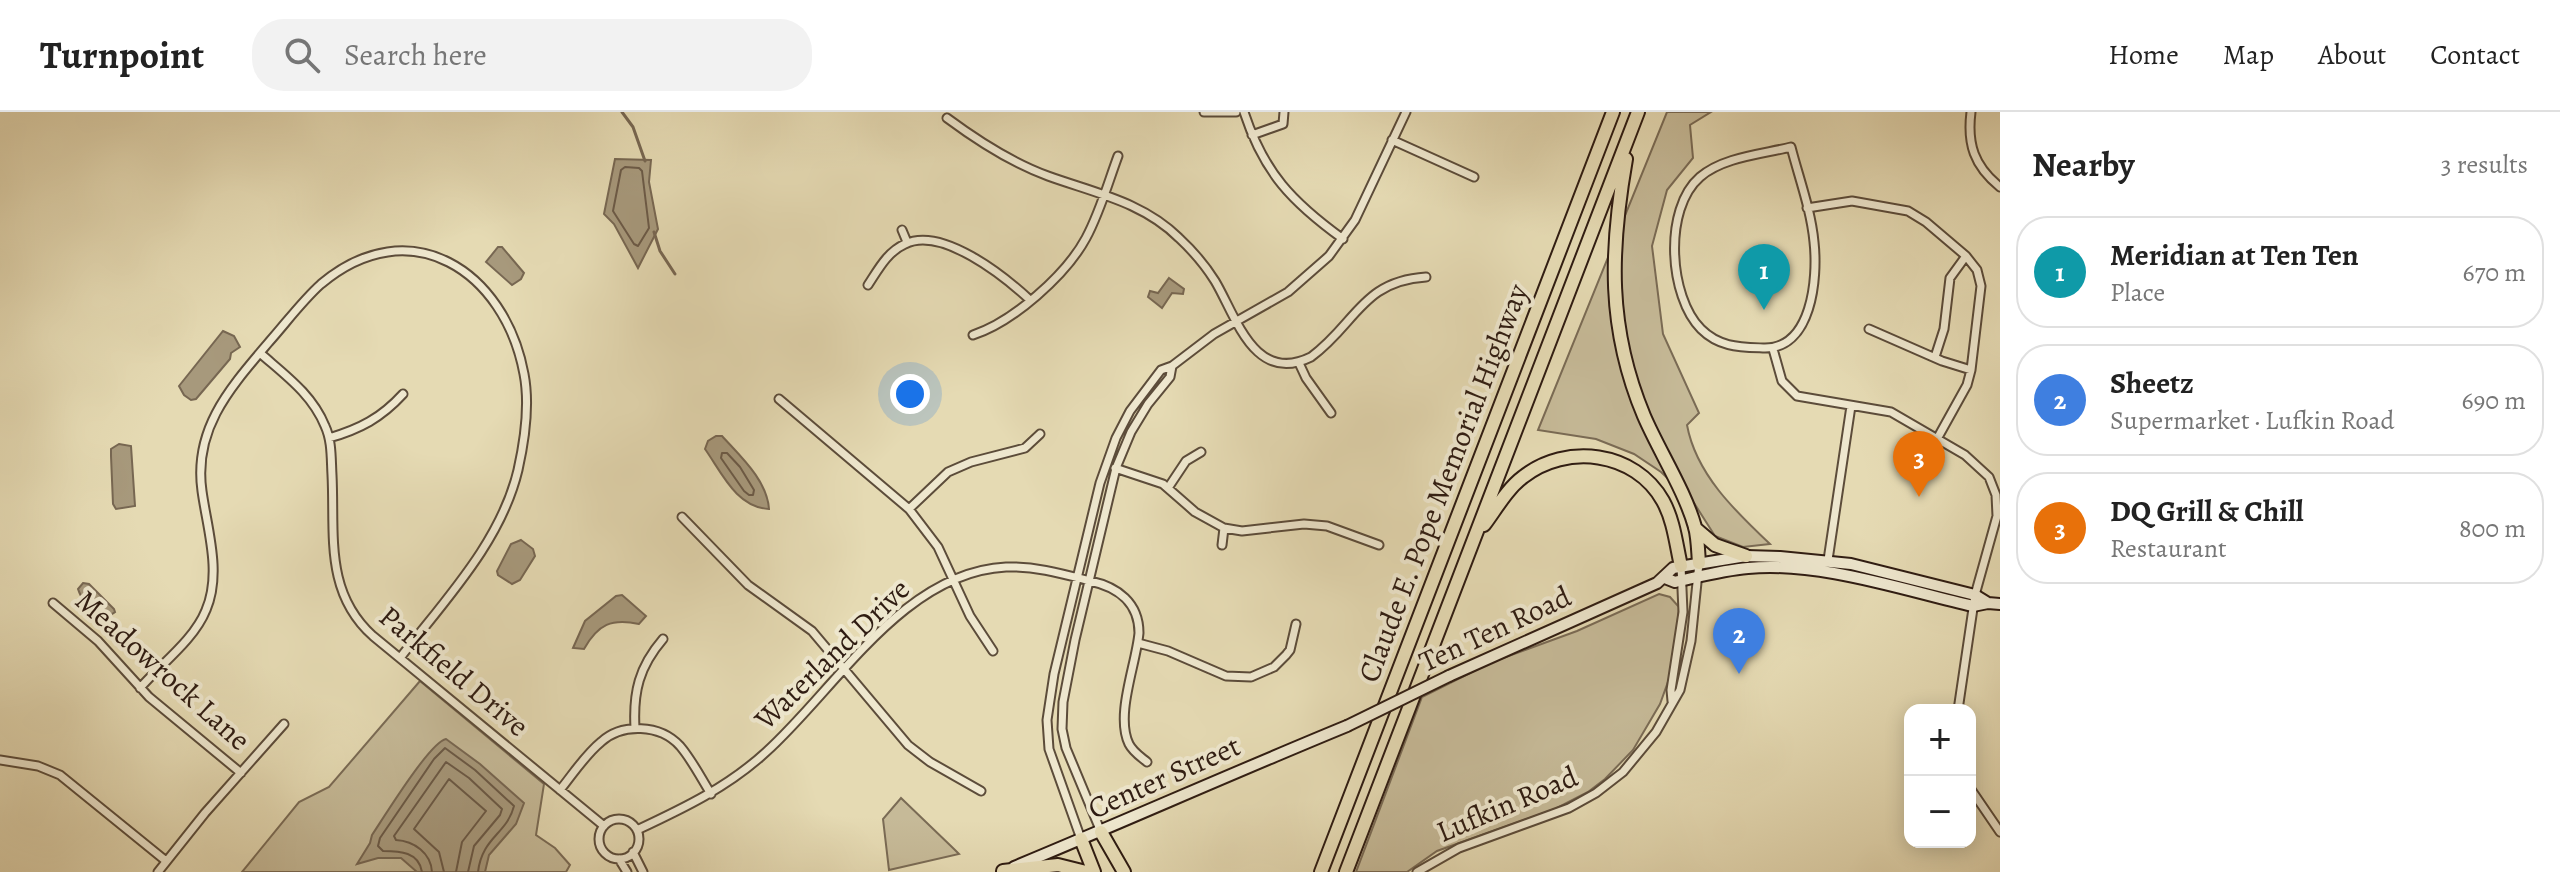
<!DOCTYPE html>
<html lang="en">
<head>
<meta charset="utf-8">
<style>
	:root { --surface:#fff; --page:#f2f2f2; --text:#222; --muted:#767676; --line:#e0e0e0; --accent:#8f2418 }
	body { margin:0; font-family:Alegreya,serif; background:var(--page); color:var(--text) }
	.controls { position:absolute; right:24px; bottom:24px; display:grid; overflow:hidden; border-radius:16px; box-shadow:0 4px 20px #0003 }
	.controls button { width:72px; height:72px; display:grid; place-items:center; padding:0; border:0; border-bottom:2px solid var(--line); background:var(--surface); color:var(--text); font:40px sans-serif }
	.you { position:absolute; left:910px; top:282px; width:28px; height:28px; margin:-20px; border:6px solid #fff; border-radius:50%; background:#1a73e8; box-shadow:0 0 0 12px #1a73e833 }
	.badge { display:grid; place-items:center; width:52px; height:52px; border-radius:50%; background:var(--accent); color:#fff; font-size:26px; font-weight:700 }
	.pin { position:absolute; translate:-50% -66px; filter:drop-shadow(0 2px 4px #0008) }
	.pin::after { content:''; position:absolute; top:42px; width:28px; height:24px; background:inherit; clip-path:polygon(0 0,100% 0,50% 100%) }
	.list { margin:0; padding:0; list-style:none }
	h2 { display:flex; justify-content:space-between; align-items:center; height:104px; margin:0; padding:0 32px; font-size:34px }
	h2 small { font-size:26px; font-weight:400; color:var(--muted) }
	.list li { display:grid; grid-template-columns:52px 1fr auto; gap:24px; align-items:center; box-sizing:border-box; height:112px; margin:0 16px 16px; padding:0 16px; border:2px solid var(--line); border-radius:32px }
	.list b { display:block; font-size:30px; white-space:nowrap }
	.list p { margin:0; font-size:26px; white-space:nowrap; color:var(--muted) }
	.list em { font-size:26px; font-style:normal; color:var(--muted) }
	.icon { flex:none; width:44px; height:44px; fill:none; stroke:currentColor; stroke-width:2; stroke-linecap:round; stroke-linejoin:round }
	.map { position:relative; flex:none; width:2000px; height:760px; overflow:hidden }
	header { display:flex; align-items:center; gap:48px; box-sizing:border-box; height:112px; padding:0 40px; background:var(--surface); border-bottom:2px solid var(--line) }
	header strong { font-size:38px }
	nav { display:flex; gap:44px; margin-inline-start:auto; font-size:28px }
	.search { width:560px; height:72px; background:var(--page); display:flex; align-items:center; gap:20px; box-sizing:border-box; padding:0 28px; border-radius:32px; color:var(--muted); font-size:30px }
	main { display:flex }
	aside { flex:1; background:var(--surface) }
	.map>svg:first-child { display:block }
</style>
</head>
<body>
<header>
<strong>Turnpoint</strong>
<div class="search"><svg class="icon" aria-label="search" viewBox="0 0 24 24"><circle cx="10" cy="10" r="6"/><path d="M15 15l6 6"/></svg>Search here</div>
<nav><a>Home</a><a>Map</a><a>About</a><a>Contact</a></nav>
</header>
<main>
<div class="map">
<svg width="2000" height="760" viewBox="0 0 2000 760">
	<rect width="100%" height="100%" fill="#e5dab3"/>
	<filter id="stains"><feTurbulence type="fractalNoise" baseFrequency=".0025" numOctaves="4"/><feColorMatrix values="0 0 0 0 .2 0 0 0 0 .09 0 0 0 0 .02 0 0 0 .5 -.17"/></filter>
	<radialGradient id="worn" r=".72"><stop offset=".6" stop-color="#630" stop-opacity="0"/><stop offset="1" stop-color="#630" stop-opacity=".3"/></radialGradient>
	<path fill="#c6ba98" stroke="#7a6b55" stroke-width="2" d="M1667,0H1711L1690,13L1693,46L1667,78L1652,134L1663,222L1699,301L1687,313C1696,362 1735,399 1770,432L1743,435L1715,424L1694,391L1661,360L1634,342L1596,327L1538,318Z
		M1659,482L1670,485L1679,495L1674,553L1660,592L1633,638L1605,667L1588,680L1555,697L1437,739L1407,760H1356L1422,585L1492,550L1577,519Z
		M420,569L544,672L536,723L555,736L570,753L566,760H242L299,690L329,675Z
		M901,686L954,737L959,742L889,758L883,707Z"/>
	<path fill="#a7997c" stroke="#776752" stroke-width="2" d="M615,47L651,48L649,70L658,117L638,156L614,112L604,102Z
		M498,135H502L524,161L521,167L512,173L486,150Z
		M1169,166L1184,177L1183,182L1172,181L1162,196L1148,185L1150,179L1158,181Z
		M223,219L234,224L240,235L231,241L230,247L196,287L191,288L184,283L179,274Z
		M716,324H722C740,344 767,368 769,397C736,395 722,361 705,337L708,329Z
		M119,332L131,334L135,394L116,397L113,392L111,344V337Z
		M521,428L533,437L535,444L520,468L512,472L498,463L497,459L511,432Z
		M83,471L89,472L114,497L115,500L103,508C92,500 82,490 78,477Z
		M622,483L646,504L639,512C612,506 598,512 584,537L573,536L585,509L616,484Z
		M446,627L480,652L524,691L516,712L489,743L485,760H417L401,746H378L357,752L370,731L372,723C384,705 430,630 446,627Z"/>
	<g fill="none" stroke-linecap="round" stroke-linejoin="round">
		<path stroke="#6b5a47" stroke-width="2" d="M625,55L639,56L642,59L649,116L638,134L634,132L613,99L621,58Z
			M722,341H727L740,355L754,378L753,383H749L744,379L721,346Z
			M422,760C419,740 400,739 383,739L378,734L380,726L434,647L445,636L475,658L514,694C507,722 482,725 478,760
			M432,760C431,741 414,729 396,728L394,724L446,650L469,666L502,697L500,703L474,734L468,760
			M444,760L439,740L414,717L449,667L486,699L462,730L456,760"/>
		<path stroke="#776752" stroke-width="3" d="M622,0L633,15L645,49
			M654,120L660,139L675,162"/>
		<defs>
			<path id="street" d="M1204,0H1236
				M1244,0C1264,61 1292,90 1343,127
				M1971,0C1967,32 1974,54 2000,75
				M947,6C978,29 1012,51 1048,64C1095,81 1143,90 1179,126C1193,139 1205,153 1215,169C1236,204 1254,273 1311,245C1356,212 1362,169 1426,165
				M1252,23L1283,12L1284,0
				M1392,28L1474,65
				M1791,35C1799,66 1811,98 1814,130C1818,166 1812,238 1763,236C1739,235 1719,235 1701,217C1669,185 1663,97 1700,65C1723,45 1763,42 1791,35Z
				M1807,96L1852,89L1908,99L1926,110L1966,144L1977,158L1981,174L1971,258L1967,273L1937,327
				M902,118L907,130
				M868,173C878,158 887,140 905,132C942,114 1004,164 1030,188
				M1869,217L1942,249L1971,258
				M973,223C1013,210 1066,163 1086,126C1100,100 1108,71 1118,44
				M1773,237L1782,269L1797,284L1891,300L1965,343L1989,365L1996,383L1997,404L1975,483L1958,598
				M260,241C285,263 312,282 325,314C332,329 331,346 332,363C335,422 324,480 373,524L604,714
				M1935,245L1944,217L1950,166L1966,144
				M1299,251L1306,266L1331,301
				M779,287L909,397L938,435L970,504L993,539
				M329,326C360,317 381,306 403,282
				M1115,356L1163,372L1195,400L1224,416L1242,419L1304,412L1327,414L1379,433
				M1168,376L1186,349L1201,340
				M909,397L948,360L971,350L1025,336L1040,322
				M682,405L748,473L812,519L908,633L930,650L981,679
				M1222,433L1224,416
				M1828,448L1851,294
				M53,491L98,529L149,585L241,661
				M1138,531L1168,539L1226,564L1251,565L1274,555L1286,543L1290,538L1296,512
				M140,576C161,552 194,528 206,498C222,461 207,416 202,379C193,316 231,275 269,230C286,211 302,189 321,172C410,97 505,159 524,262C530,293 525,327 518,358C501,430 444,489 400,546
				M1672,589L1671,578L1683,500L1681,454
				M635,616C633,580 639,555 663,527
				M0,648L38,654L60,663L166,749
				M1970,676L2000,720
				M560,678C573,662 585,643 601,630C622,611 660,612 680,634C692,648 701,666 711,682
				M599 727a20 20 0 1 1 40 0a20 20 0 1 1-40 0Z
				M637,718C684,696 728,675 766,640C836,577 903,460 1006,455C1035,454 1063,462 1090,469C1118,475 1139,491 1139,521C1136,553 1115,603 1129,632C1133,640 1141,645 1147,650
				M1101,720L1066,636L1062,617L1063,590L1075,528L1116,356L1131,320L1148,292L1170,265L1172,254
				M1081,727L1049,637L1047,608L1054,562L1100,371L1116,326L1130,299L1161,258L1172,254L1214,222L1288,180L1329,144L1355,108L1406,0
				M633,740L643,760
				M619,747L627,760
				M158,760L205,701L284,612
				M1417,760L1459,736L1569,696L1596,681L1623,660L1656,620L1680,578L1691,529L1699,451"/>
			<path id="secondary" d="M1665,466L1675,470C1698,465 1723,458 1748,456C1819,449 1903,478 1973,494L1988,491L2000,492
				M1449,564L1657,471L1673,456L1746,444L1780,445L1851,452L1975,483L1988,491
				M1014,755C1125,709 1235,660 1347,614"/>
			<path id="highway" d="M1626,47C1610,138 1607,216 1644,304C1659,339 1685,379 1695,415C1698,426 1698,439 1699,451
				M1484,413C1496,397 1507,377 1523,365C1566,331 1635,339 1663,389C1674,409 1676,432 1681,454
				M1695,416L1715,433L1746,444
				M1101,720L1124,760
				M1081,727L1094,760
				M1003,759L1058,753L1086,760
				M1321,760L1613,0
				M1346,760L1638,0"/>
		</defs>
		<use href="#street" stroke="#5c4c3a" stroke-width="11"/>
		<use href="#secondary" stroke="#2f1c12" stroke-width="14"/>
		<use href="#highway" stroke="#2f1c12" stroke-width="16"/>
		<use href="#street" stroke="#eee7ce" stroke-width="7"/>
		<use href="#secondary" stroke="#eee7ce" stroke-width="10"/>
		<use href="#highway" stroke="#e5dab3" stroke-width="12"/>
		<defs>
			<path id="secondary-bridge" d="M1347,614L1449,564"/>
		</defs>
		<use href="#secondary-bridge" stroke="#2f1c12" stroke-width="14" stroke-linecap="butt"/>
		<use href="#secondary-bridge" stroke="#eee7ce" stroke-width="10"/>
	</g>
	<g text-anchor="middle" stroke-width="8" stroke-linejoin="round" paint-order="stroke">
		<g font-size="30" fill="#2f1c12" stroke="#eee7ce">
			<text transform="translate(1443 371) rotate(-69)" y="10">Claude E. Pope Memorial Highway</text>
			<text transform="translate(1495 517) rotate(-25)" y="10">Ten Ten Road</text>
			<text transform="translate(832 542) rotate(-44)" y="10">Waterland Drive</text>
			<text transform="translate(163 558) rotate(42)" y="10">Meadowrock Lane</text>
			<text transform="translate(454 559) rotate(40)" y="10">Parkfield Drive</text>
			<text transform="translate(1164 665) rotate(-24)" y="10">Center Street</text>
			<text transform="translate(1507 692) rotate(-23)" y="10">Lufkin Road</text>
		</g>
	</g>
	<rect width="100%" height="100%" filter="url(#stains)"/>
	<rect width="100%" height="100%" fill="url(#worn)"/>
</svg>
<div class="controls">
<button>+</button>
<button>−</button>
</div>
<div class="you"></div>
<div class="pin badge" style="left:1764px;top:198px;background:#0f9aa8">1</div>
<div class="pin badge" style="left:1739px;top:562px;background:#3f7fe0">2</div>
<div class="pin badge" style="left:1919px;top:385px;background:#e8710a">3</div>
</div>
<aside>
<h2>Nearby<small>3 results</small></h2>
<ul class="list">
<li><span class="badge" style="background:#0f9aa8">1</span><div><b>Meridian at Ten Ten</b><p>Place</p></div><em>670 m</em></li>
<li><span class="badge" style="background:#3f7fe0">2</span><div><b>Sheetz</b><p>Supermarket · Lufkin Road</p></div><em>690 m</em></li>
<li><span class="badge" style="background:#e8710a">3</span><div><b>DQ Grill &amp; Chill</b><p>Restaurant</p></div><em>800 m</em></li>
</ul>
</aside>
</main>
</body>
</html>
